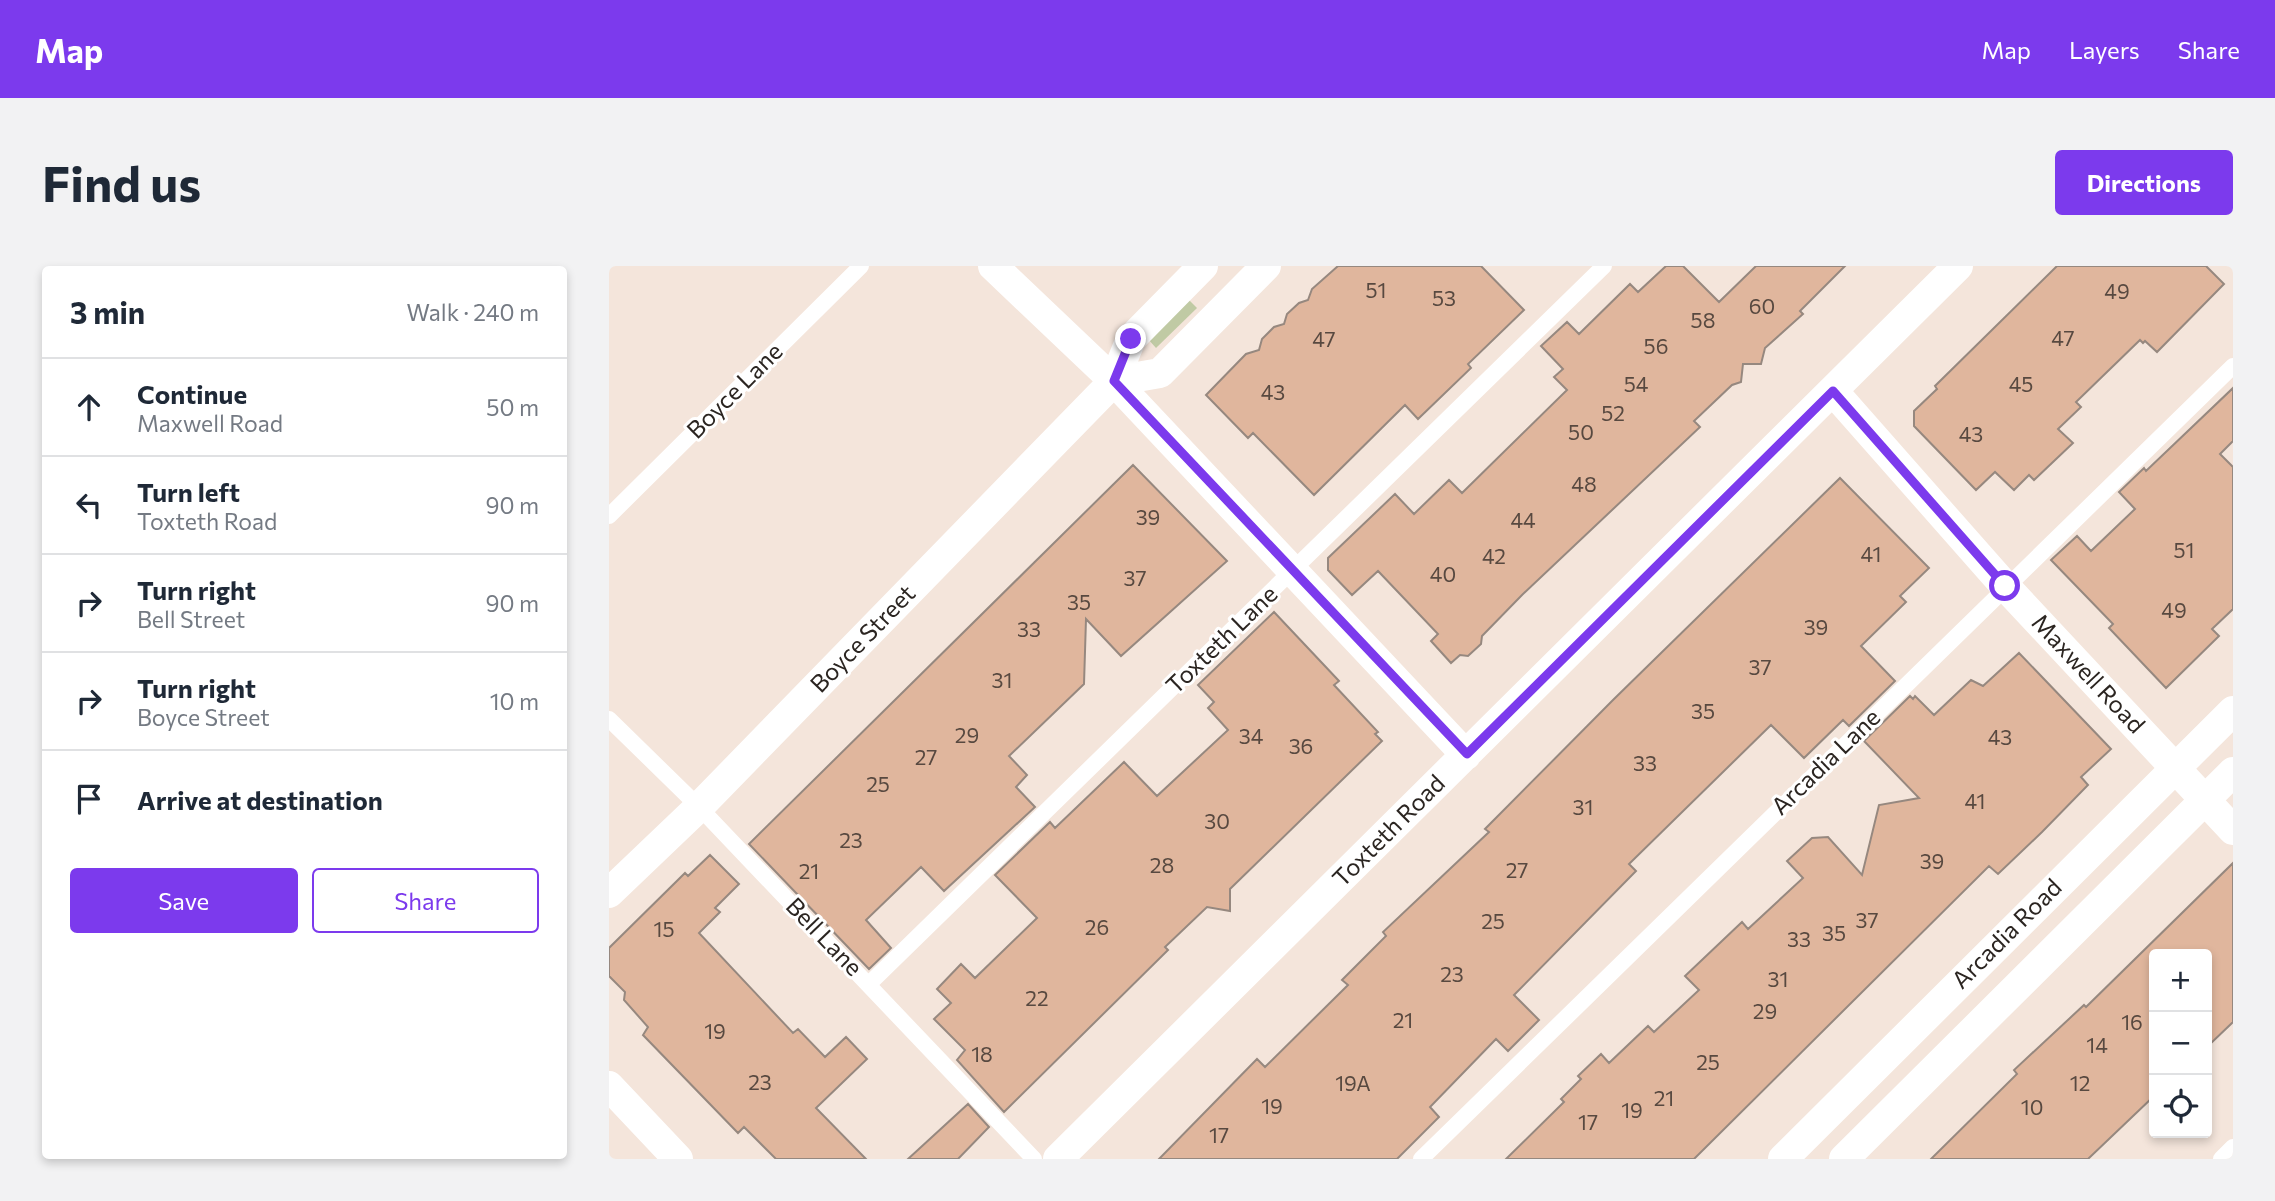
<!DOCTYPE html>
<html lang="en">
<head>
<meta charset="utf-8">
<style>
	:root { --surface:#fff; --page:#f2f2f3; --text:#1f2937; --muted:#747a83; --line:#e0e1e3; --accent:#7c3aed }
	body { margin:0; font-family:Commissioner,sans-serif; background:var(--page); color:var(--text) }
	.controls { position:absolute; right:21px; bottom:21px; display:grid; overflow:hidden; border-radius:7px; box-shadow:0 4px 10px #0003 }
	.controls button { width:63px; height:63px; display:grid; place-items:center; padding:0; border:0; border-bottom:2px solid var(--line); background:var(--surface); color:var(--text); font:35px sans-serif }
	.stop { position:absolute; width:21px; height:21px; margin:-16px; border:5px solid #7c3aed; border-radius:50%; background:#fff }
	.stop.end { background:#7c3aed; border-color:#fff; box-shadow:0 2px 7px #0008 }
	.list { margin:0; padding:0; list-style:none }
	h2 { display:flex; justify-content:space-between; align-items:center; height:91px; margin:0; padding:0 28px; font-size:30px }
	h2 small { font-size:23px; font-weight:400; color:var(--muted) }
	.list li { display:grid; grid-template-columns:46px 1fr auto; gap:21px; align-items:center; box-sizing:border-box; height:98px; padding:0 28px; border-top:2px solid var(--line) }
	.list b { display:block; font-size:26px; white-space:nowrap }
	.list p { margin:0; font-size:23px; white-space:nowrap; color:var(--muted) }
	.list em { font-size:23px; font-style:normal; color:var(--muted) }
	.actions { display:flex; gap:14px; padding:21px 28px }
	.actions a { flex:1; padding:16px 0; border:2px solid var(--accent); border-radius:7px; text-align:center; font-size:24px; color:var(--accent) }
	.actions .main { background:var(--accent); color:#fff }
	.icon { flex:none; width:38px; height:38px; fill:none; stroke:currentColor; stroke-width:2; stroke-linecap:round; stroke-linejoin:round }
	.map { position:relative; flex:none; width:1624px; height:893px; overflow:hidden; border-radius:7px }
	header { display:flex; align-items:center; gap:42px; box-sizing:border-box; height:98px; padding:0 35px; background:var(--accent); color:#fff }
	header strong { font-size:33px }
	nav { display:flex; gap:38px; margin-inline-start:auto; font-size:24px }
	.intro { display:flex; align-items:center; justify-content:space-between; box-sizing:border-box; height:168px; padding:0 42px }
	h1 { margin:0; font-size:49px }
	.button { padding:18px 32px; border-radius:7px; background:var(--accent); color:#fff; font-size:24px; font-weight:700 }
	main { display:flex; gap:42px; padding:0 42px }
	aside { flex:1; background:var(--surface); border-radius:7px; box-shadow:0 4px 10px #0003 }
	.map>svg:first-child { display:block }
</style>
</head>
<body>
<header>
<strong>Map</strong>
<nav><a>Map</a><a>Layers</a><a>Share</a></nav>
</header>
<div class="intro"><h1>Find us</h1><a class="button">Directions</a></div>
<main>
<aside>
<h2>3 min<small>Walk · 240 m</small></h2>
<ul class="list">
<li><svg class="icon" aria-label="ahead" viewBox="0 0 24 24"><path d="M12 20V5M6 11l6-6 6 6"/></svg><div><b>Continue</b><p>Maxwell Road</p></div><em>50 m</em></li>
<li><svg class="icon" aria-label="left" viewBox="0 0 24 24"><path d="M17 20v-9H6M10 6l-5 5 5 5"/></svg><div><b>Turn left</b><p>Toxteth Road</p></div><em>90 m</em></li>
<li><svg class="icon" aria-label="right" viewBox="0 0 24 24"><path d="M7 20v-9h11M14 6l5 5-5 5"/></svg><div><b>Turn right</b><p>Bell Street</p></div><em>90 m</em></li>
<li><svg class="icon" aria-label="right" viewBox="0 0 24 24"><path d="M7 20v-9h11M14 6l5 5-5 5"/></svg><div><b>Turn right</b><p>Boyce Street</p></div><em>10 m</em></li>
<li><svg class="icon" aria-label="arrive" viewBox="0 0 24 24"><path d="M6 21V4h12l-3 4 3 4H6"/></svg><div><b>Arrive at destination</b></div></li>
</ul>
<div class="actions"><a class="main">Save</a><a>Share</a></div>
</aside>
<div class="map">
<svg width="1624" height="893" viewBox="0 0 1624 893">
	<rect width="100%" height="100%" fill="#f4e5db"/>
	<path fill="#c0caa4" d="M579,33L588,42L547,82L539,73Z"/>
	<path fill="#e0b69d" stroke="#96887f" stroke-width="2" d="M729,0H872L915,44L859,98L862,102L809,153L796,139L705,229L644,167L639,172L597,129L637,88L650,84L653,73L665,61L675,58L678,48L690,37L699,34L703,23Z
		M1057,0H1074L1110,36L1147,0H1236L1191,45L1194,48L1156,82L1152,98H1134L1132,116L1123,119L1085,155L1091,161L913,329L873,370L872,378L859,390L851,389L842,397L822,375L829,368L769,305L743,329L719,304V292L786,228L805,248L840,214L853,227L958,124L945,111L954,103L932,80L958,56L970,68L1021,18L1029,26Z
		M1448,0H1597L1615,18L1548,86L1536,75L1534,77L1531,74L1467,136L1472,141L1449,163L1464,177L1425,214L1420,209L1405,224L1386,206L1367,224L1305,160V145L1328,123L1326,120Z
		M1624,122V175L1611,188L1624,201V343L1603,363L1610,370L1557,422L1500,362L1504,358L1442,294L1468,270L1482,285L1526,243L1510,226L1535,202L1537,205Z
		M524,199L618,295L512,390L477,353L475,418L400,490L418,509L407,521L426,541L335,625L312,601L257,654L282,682L260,703L140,578Z
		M1231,212L1320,302L1291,330L1297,336L1252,380L1286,415L1240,460L1234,454L1195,492L1162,459L1020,598L1027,605L905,729L930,754L899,785L887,773L821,841L830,851L788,893H550L648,793L656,801L739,719L733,714L777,670L774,666L880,566L876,563L1004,434Z
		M665,346L730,415L725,419L769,466L766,468L773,475L621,623V645L598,641L556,681L559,684L395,846L348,794L356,784L325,753L342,737L328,723L352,698L366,712L428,652L386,609L441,556L446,562L515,496L548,530L619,464L599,442L605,436L589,419Z
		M1410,387L1502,483L1472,511L1479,519L1433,566L1389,608L1380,600L1085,893H897L955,836L952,833L972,813L969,810L992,788L1000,797L1039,760L1045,766L1090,724L1076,710L1133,656L1139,663L1194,612L1178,595L1203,572L1219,571L1253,609L1270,539L1310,532L1255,475L1301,430L1304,433L1306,430L1325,449L1362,414L1374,420Z
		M101,589L130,618L106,642L111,646L90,667L184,767L189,763L216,791L237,771L258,793L207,842L257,893H167L135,861L129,867L34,769L39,761L15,734L16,726L0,710V682L76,607L79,610Z
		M1624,597V756L1598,781V688H1545V830L1479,893H1322L1408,808L1405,804L1475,739L1477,741Z
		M359,838L380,861L349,893H299Z"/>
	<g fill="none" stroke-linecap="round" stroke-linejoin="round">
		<path stroke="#fff" stroke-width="16" d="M0,250L252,0
			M0,453L90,541L425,893
			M260,718L995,0
			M812,893L1624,100
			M1612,893L1624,881"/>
		<path stroke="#fff" stroke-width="30" d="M384,0L505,115L857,489
			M505,115L551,107L657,0
			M1224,125L1396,320L1624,564
			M0,627L90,541L505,115L522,73L594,0
			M0,820L69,893
			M449,893L1349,0
			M1174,893L1624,445
			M1235,893L1624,506"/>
	</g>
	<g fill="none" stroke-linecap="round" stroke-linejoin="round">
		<path stroke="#7c3aed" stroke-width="9" d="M522,73L505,115L858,488L1224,125L1396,320"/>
	</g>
	<g text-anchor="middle" stroke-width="6" stroke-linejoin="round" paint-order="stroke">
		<g font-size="21" fill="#584940">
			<text x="767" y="32">51</text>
			<text x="1508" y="33">49</text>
			<text x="835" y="40">53</text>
			<text x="1153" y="48">60</text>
			<text x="1094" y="62">58</text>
			<text x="1454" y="80">47</text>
			<text x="715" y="81">47</text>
			<text x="1047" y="88">56</text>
			<text x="1027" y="126">54</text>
			<text x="1412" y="126">45</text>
			<text x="664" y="134">43</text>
			<text x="1004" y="155">52</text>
			<text x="972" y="174">50</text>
			<text x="1362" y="176">43</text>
			<text x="975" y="226">48</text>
			<text x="539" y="259">39</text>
			<text x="914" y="262">44</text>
			<text x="1575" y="292">51</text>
			<text x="1262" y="296">41</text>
			<text x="885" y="298">42</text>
			<text x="834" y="316">40</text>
			<text x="526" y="320">37</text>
			<text x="470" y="344">35</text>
			<text x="1565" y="352">49</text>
			<text x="1207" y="369">39</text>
			<text x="420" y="371">33</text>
			<text x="1151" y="409">37</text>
			<text x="393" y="422">31</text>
			<text x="1094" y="453">35</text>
			<text x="358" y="477">29</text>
			<text x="642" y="478">34</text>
			<text x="1391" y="479">43</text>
			<text x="692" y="488">36</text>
			<text x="317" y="499">27</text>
			<text x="1036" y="505">33</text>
			<text x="269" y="526">25</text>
			<text x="1366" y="543">41</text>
			<text x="974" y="549">31</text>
			<text x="608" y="563">30</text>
			<text x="242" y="582">23</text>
			<text x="1323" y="603">39</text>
			<text x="553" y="607">28</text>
			<text x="908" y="612">27</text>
			<text x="200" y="613">21</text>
			<text x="1258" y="662">37</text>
			<text x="884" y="663">25</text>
			<text x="488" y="669">26</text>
			<text x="55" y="671">15</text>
			<text x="1225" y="675">35</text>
			<text x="1190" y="681">33</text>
			<text x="843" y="716">23</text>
			<text x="1169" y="721">31</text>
			<text x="428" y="740">22</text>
			<text x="1156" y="753">29</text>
			<text x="794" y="762">21</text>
			<text x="1523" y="764">16</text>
			<text x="106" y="773">19</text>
			<text x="1488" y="787">14</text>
			<text x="373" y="796">18</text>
			<text x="1099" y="804">25</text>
			<text x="151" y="824">23</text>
			<text x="744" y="825">19A</text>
			<text x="1471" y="825">12</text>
			<text x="1055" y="840">21</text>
			<text x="663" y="848">19</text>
			<text x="1423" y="849">10</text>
			<text x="1023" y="852">19</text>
			<text x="979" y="864">17</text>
			<text x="610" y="877">17</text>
		</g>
		<g font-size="24" fill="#2b2521" stroke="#fff">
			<text transform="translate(126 125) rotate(-45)" y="8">Boyce Lane</text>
			<text transform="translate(254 373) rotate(-46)" y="8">Boyce Street</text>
			<text transform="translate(613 374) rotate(-44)" y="8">Toxteth Lane</text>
			<text transform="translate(1479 408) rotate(47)" y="8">Maxwell Road</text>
			<text transform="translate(1217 496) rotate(-44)" y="8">Arcadia Lane</text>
			<text transform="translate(780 565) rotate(-45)" y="8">Toxteth Road</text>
			<text transform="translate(1398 668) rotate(-45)" y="8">Arcadia Road</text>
			<text transform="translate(215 671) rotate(46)" y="8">Bell Lane</text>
		</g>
	</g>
</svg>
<div class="controls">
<button>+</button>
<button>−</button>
<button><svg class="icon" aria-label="locate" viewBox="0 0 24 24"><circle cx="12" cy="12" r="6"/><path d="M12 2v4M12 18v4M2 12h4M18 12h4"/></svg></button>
</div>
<div class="stop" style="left:1396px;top:320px"></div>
<div class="stop end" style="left:522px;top:73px"></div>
</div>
</main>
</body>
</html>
